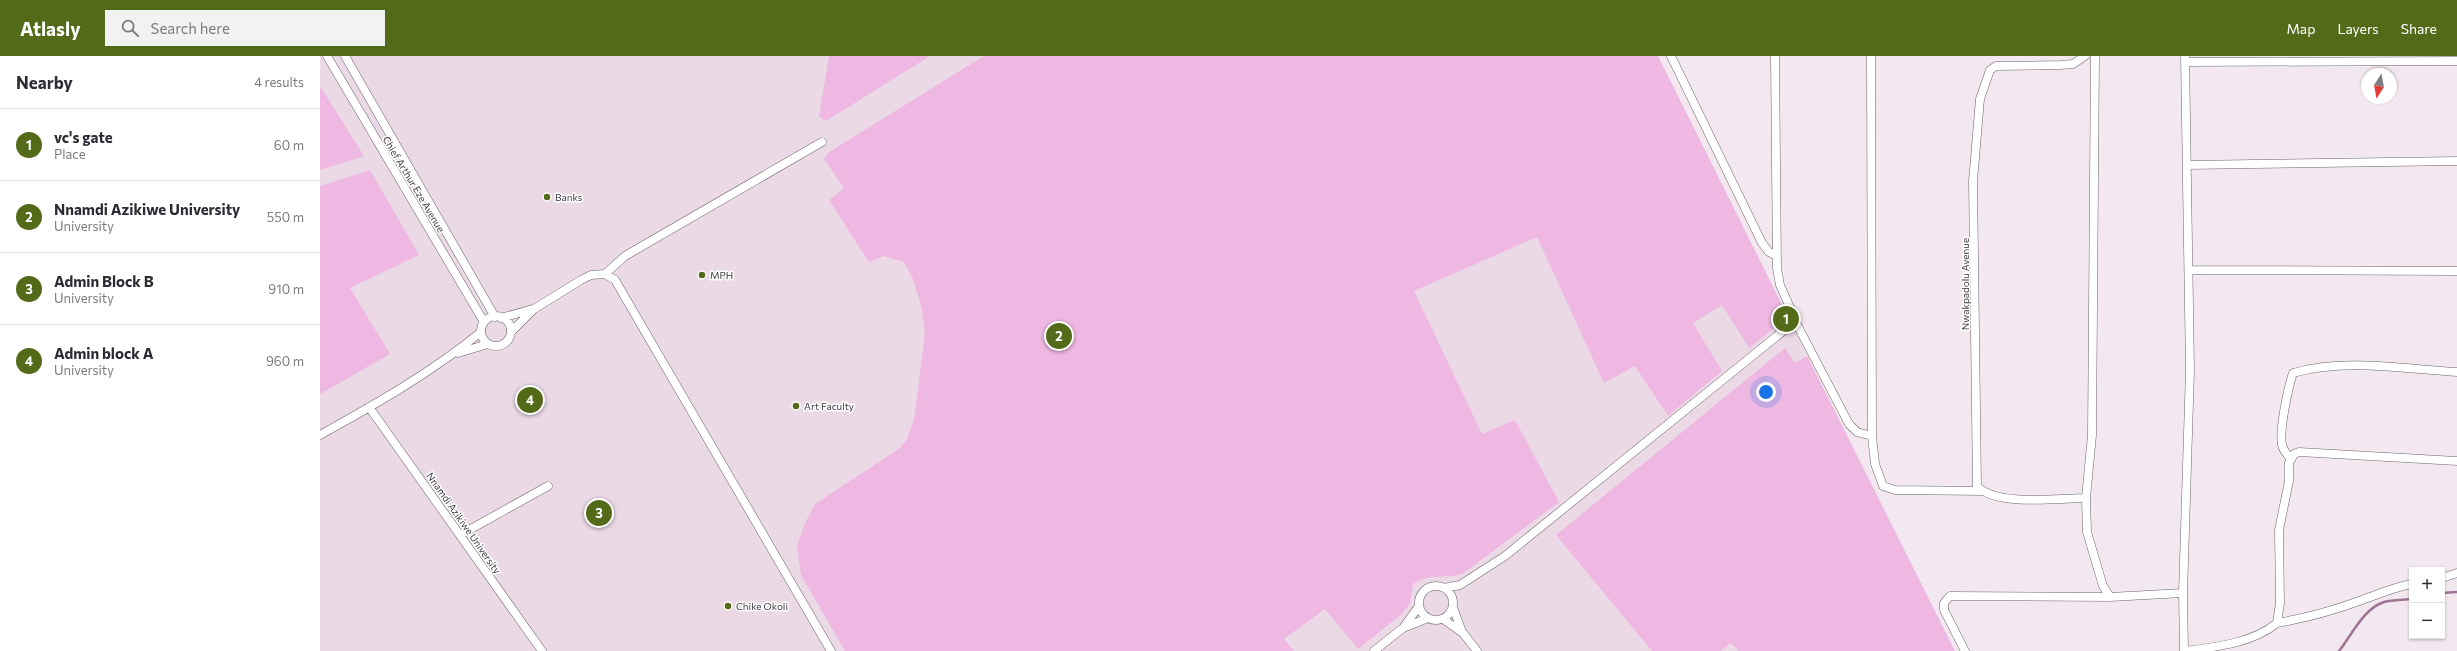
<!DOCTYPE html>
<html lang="en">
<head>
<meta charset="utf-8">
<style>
	:root { --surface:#fff; --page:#f2f2f3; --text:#2b2b33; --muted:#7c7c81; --line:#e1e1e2; --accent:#536a19 }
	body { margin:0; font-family:Commissioner,sans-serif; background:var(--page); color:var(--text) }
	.controls { position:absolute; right:12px; bottom:12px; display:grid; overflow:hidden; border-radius:0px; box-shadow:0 1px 3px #0004 }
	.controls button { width:36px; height:36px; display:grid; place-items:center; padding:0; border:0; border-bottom:1px solid var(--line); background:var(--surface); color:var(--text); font:20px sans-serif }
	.compass { position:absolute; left:2041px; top:12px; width:36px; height:36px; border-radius:50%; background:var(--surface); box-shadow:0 1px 3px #0004; rotate:191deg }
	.you { position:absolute; left:1446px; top:336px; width:14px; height:14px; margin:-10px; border:3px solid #fff; border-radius:50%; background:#1a73e8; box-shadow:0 0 0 6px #1a73e833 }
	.badge { display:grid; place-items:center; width:26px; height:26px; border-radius:50%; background:var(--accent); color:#fff; font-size:13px; font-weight:700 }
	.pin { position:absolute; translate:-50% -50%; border:2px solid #fff; box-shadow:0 1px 4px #0006 }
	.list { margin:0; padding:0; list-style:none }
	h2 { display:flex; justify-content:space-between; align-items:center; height:52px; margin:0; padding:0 16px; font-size:17px }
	h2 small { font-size:13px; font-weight:400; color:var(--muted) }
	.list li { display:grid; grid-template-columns:26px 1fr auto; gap:12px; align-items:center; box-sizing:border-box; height:72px; padding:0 16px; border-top:1px solid var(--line) }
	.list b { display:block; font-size:15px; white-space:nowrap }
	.list p { margin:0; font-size:13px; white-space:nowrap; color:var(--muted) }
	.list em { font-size:13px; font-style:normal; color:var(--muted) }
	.icon { flex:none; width:22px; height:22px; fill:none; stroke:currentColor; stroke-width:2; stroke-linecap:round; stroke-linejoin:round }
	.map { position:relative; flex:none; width:2137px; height:595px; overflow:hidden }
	header { display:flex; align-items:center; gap:24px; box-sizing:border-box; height:56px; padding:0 20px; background:var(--accent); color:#fff }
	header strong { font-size:19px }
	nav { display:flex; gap:22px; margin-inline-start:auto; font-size:14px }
	.search { width:280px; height:36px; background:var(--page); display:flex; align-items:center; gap:10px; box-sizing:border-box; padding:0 14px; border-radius:0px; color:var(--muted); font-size:15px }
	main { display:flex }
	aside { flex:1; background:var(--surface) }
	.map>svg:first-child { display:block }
</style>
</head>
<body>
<header>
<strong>Atlasly</strong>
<div class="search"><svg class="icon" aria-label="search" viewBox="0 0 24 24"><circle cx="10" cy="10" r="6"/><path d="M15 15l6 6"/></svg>Search here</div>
<nav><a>Map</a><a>Layers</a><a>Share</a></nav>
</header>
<main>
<aside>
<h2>Nearby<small>4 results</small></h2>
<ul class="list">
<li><span class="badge">1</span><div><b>vc's gate</b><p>Place</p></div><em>60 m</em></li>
<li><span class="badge">2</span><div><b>Nnamdi Azikiwe University</b><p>University</p></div><em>550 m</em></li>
<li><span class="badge">3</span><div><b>Admin Block B</b><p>University</p></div><em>910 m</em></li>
<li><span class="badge">4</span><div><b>Admin block A</b><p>University</p></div><em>960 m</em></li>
</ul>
</aside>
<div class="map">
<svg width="2137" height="595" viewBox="0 0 2137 595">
	<rect width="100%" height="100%" fill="#f3e8f0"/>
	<path fill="#ebd9e6" d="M0,0H1338L1635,595H0Z"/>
	<path fill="#eeb8e2" d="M509,0H610L506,65L499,61Z
		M664,0H1338L1468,261L1429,292L1402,249L1373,267L1402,315L1348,360L1315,310L1284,327L1217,181L1094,235L1162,378L1195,364L1239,446L1142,518C1125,523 1109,517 1093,528L1090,547L1083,557L1038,593L1005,553L964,583L974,595H525L481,519L477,490L485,467L495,448L580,392L587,383L594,364L605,278L602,253L593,223L584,206L564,200L549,206L509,144L524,132L504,103L509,96Z
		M0,30L44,100L0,114Z
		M50,114L99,199L30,232L70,298L0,338V130Z
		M1465,292L1475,307L1487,300L1635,595H1419L1411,587L1400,595H1332L1236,479Z"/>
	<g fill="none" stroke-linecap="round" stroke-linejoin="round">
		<path stroke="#9e7495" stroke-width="2.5" d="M2122,537L2137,536
			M2019,595C2031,580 2044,552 2064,546C2072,544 2083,544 2092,543"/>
		<defs>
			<path id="street" d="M7,0L164,266
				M25,0L175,261
				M1351,0L1442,187L1449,196L1457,200
				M1551,0L1552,380L1555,408L1563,430L1575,434L1661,435
				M1765,0L1753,8L1740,9L1676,10L1670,14L1660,43L1653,125L1657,430C1676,451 1740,442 1766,442
				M1775,0L1772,379L1766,442L1767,476L1783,530L1790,541
				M1866,6L2137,5
				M1867,109L2137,105
				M1869,214L2137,215
				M285,218L305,200L502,86
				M161 275a15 15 0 1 1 30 0a15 15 0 1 1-30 0Z
				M1473,261L1529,368L1537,376L1552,380
				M181,262L213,253
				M191,276L214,253L261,224L271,219L285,218L295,224L511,595
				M138,297L168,288
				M49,351L222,595
				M0,379C56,348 112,316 161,276
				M1970,402C1967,398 1963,394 1962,389C1959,374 1968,332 1973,317C2024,302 2084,313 2137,316
				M140,479L228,430
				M2122,522L2137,517
				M1099 547a17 17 0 1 1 34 0a17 17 0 1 1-34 0Z
				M1124,532L1140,529L1185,500L1473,267L1472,256L1460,229L1457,212L1455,0
				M1133,551L1142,576
				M1123,563L1143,577L1157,595
				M1957,567C1986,562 2015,554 2042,544C2059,538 2074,531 2092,528
				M1083,572L1108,562
				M1054,595L1083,572L1099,550
				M1645,595L1624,554V547L1630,540L1790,541L1863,537
				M1864,595L1863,537L1870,314L1865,0
				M1865,595C1896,591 1933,587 1957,567L1960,547L1959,474L1969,425V407L1974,398L1979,396L2137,405"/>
		</defs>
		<use href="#street" stroke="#6d646b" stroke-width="9"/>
		<use href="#street" stroke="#fff" stroke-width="8"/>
	</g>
	<g fill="#536a19" stroke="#fff" stroke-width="1.5">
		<circle cx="227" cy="141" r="4"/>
		<circle cx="382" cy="219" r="4"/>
		<circle cx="476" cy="350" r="4"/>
		<circle cx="408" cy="550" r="4"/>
	</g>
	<g text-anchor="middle" stroke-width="3" stroke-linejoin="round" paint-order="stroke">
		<g font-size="10" fill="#403b3f" stroke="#fff">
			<text transform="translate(94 128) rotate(59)" y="4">Chief Arthur Eze Avenue</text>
			<text transform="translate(1645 228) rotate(-90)" y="4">Nwakpadolu Avenue</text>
			<text transform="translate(144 467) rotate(55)" y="4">Nnamdi Azikiwe University</text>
		</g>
		<g font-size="10" fill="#403b3f" stroke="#fff" text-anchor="start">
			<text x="235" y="145">Banks</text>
			<text x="390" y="223">MPH</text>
			<text x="484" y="354">Art Faculty</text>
			<text x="416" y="554">Chike Okoli</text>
		</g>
	</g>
</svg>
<div class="controls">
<button>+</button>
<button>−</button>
</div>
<svg class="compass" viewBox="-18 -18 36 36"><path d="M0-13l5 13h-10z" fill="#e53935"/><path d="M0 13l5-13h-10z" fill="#7c7c81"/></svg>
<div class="you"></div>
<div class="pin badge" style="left:1466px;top:263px">1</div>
<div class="pin badge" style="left:739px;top:280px">2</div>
<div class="pin badge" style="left:279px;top:457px">3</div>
<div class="pin badge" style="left:210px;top:344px">4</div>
</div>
</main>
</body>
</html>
